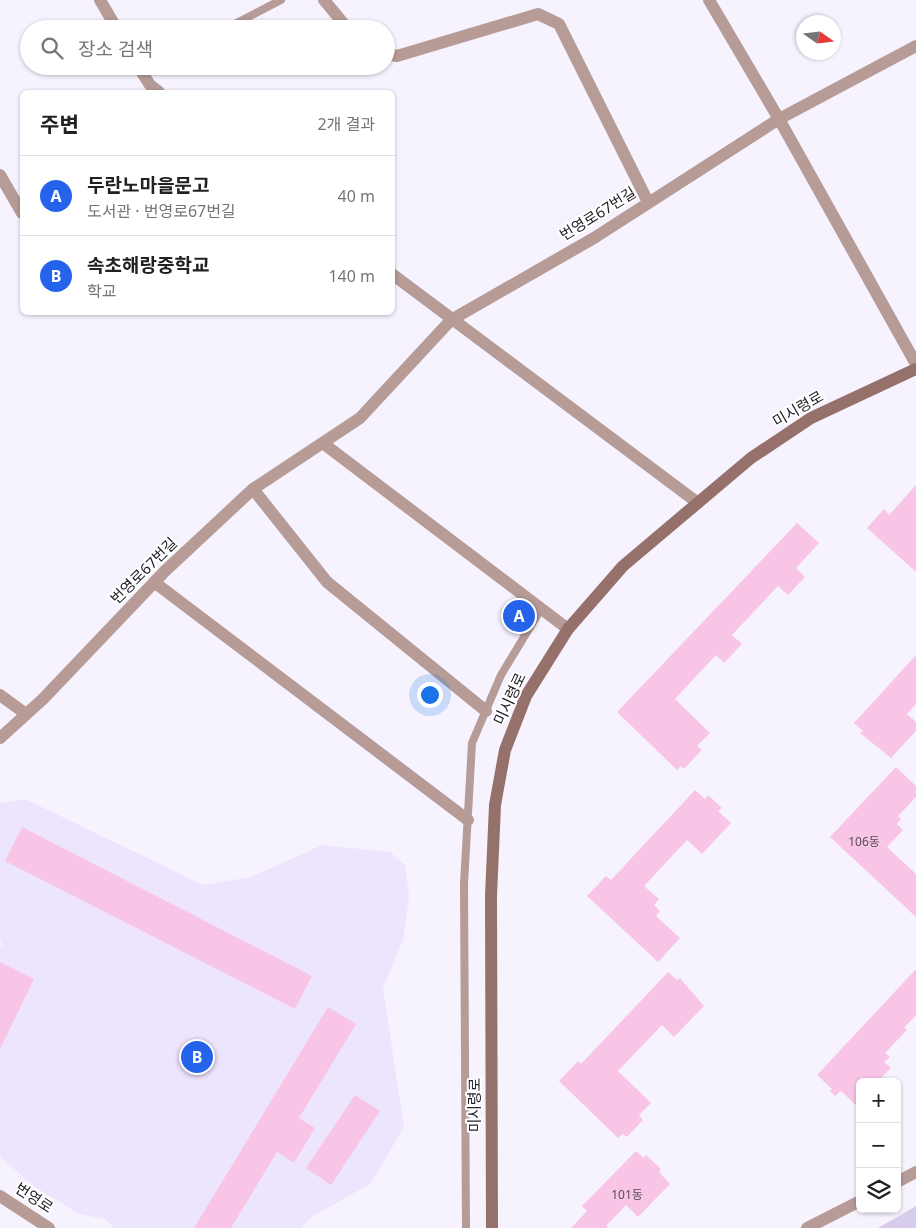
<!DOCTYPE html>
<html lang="ko">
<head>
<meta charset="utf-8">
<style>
	:root { --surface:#fff; --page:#f6f6f6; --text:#202124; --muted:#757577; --line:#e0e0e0; --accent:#2563eb }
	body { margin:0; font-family:"Noto Sans","Noto Sans KR",sans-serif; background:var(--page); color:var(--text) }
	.controls { position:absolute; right:15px; bottom:15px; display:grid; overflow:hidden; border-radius:8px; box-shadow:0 1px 4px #0004 }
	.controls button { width:45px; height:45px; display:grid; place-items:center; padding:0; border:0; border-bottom:1px solid var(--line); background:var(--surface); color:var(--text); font:25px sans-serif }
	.compass { position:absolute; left:796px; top:15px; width:45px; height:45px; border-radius:50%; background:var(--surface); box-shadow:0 1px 4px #0004; rotate:104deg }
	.you { position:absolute; left:429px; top:694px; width:18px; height:18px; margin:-12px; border:4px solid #fff; border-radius:50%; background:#1a73e8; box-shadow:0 0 0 8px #1a73e833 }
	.badge { display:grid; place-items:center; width:32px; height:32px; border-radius:50%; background:var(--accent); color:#fff; font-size:16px; font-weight:700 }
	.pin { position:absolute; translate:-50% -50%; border:2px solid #fff; box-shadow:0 1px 5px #0006 }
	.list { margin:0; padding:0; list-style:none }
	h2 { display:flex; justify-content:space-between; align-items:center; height:65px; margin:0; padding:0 20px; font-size:21px }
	h2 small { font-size:16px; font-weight:400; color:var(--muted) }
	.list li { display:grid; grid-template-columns:32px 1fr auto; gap:15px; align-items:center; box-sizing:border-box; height:80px; padding:0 20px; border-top:1px solid var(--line) }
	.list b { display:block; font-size:19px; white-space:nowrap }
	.list p { margin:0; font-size:16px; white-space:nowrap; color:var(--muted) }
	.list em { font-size:16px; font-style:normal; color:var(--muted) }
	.icon { flex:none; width:28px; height:28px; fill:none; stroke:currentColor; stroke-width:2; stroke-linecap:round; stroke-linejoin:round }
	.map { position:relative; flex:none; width:916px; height:1228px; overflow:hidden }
	.search { position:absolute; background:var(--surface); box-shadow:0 1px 4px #0004; left:20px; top:20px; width:375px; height:55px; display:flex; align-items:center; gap:12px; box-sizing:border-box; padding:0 18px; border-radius:28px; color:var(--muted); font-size:19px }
	.panel { position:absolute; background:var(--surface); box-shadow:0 1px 4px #0004; left:20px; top:90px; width:375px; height:225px; border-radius:8px }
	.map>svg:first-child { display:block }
</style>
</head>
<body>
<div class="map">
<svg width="916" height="1228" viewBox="0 0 916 1228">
	<rect width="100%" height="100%" fill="#f6f3fe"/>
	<path fill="#ede4fe" d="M25,799L203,885L251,877L322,845L390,852L405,865L409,896L403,940L383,988L404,1127L370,1184L313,1216L301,1228H114L105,1219L79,1214L35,1187L0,1157V946H2L0,936V803Z"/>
	<path fill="#d7ccec" d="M916,1206V1228H878Z"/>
	<path fill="#f9c5e6" d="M916,485V572L867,528L884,509L889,515Z
		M797,523L819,543L796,568L805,577L788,595L778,586L732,635L742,644L724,663L716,655L675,699L710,733L697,746L702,750L684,769L681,766L677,770L617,712Z
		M916,655V704L907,714L916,722V731L891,758L860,733L863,731L854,723Z
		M896,767L916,786V797L898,816L901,819L897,824L903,830L887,847L916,874V917L830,837Z
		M695,790L705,799L708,795L722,808L718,811L731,823L702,854L687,840L644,886L659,899L654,905L660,911L656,916L680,938L658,962L587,896L606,876L611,880Z
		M22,827L312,976L295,1009L5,861Z
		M0,962L34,979L0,1049Z
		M916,969V1015L904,1028L907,1030L885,1053L890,1057L884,1062L891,1068L879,1080L881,1082H860V1109L841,1091L835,1096L830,1091L832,1089L817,1075Z
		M668,972L677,980L680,978L704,1006L674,1037L662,1025L618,1071L651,1103L639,1115L643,1120L627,1137L623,1134L618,1138L559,1081L578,1061L581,1064Z
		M328,1007L356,1024L299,1118L315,1128L294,1163L277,1152L231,1228H194Z
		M355,1095L380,1111L331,1185L306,1168Z
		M636,1151L644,1158L646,1155L661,1169L659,1172L670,1184L638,1217L626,1205L606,1226L609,1228H571L587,1211L582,1206Z"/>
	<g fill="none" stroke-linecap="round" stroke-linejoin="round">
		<path stroke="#b69b97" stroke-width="8" d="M225,29L281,0
			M141,71L151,66
			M466,1228L464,884L472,743L501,675L541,609"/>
		<path stroke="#b69b97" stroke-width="12" d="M100,0L117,29
			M324,0L348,29
			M709,0L779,119L916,364
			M386,54L397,56L538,14L559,24L648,202
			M138,66L150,85L159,92
			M0,175L22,213
			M392,274L698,503
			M324,444L568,629
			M253,489L327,582L486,711
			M154,582L468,820
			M0,695L26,714
			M0,738L43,699L165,571L253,489L360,418L451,320L594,238L779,119L916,46
			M897,1182L916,1172
			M807,1228L860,1201"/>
		<path stroke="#b69b97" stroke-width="12" d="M0,1196L49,1228"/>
		<path stroke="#96706b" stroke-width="12" d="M492,1228L491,896L495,805L505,750L526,696L568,629L623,566L751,458L811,418L916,369"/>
	</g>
	<g text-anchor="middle" stroke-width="4" stroke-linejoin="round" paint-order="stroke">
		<g font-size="12" fill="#594b58">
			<text x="864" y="846">106동</text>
			<text x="627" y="1199">101동</text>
		</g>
		<g font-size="15" fill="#242229" stroke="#fff">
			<text transform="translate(598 214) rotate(-32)" y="5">번영로67번길</text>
			<text transform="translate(798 409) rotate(-30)" y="5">미시령로</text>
			<text transform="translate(144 571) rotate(-45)" y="5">번영로67번길</text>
			<text transform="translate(510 699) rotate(-65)" y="5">미시령로</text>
			<text transform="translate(475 1105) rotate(-90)" y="5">미시령로</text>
			<text transform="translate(34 1198) rotate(33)" y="5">번영로</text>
		</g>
	</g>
</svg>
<div class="controls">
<button>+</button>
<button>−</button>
<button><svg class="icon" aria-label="layers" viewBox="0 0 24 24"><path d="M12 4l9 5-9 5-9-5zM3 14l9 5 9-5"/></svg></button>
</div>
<svg class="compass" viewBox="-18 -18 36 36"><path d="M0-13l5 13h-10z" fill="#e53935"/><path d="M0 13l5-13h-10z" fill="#757577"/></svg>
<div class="you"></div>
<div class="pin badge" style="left:519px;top:616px">A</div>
<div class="pin badge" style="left:197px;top:1057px">B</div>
<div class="search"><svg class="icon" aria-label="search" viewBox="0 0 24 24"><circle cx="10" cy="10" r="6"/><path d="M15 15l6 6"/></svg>장소 검색</div>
<section class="panel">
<h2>주변<small>2개 결과</small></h2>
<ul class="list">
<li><span class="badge">A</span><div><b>두란노마을문고</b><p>도서관 · 번영로67번길</p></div><em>40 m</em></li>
<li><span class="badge">B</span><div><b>속초해랑중학교</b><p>학교</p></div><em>140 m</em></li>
</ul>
</section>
</div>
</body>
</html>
